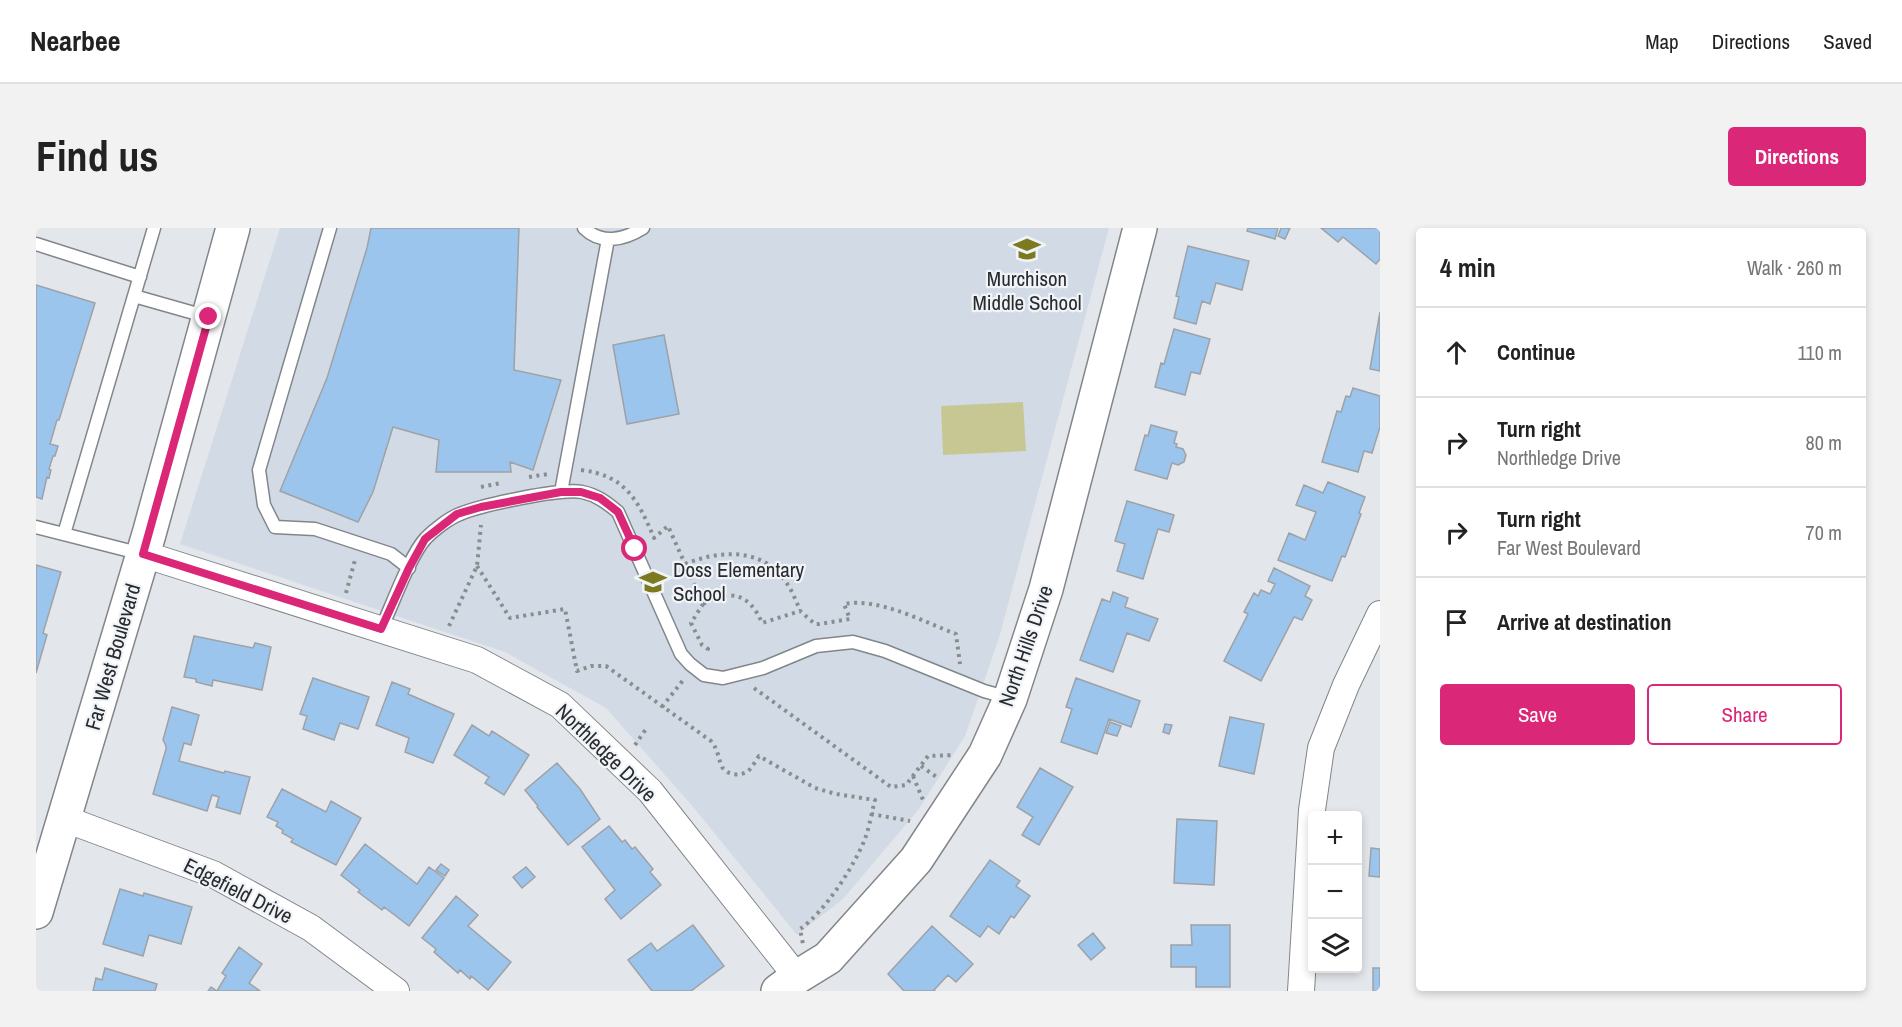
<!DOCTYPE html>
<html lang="en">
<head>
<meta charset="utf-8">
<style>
	:root { --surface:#fff; --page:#f2f2f2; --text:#222; --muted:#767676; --line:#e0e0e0; --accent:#db2777 }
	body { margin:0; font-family:"Archivo Narrow",sans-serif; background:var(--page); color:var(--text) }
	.controls { position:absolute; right:18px; bottom:18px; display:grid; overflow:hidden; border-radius:6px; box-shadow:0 3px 9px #0003 }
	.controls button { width:54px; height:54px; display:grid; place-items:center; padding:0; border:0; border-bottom:2px solid var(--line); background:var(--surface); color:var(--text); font:30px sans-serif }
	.stop { position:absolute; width:18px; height:18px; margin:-14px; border:4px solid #db2777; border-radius:50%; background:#fff }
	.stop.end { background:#db2777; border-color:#fff; box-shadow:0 2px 6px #0008 }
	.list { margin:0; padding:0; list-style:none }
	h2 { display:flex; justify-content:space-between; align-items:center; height:78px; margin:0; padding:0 24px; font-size:26px }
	h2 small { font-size:20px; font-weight:400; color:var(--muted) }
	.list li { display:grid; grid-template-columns:39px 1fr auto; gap:18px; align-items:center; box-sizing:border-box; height:90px; padding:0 24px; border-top:2px solid var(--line) }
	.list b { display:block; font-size:22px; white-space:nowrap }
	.list p { margin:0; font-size:20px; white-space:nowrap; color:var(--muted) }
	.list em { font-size:20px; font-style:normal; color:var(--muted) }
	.actions { display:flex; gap:12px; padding:18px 24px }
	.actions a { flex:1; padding:14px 0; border:2px solid var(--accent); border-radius:6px; text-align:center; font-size:21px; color:var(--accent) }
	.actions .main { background:var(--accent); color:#fff }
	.icon { flex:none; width:33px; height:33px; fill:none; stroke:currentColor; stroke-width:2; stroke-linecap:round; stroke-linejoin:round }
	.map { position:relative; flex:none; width:1344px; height:763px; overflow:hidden; border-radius:6px }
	header { display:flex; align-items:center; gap:36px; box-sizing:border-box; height:84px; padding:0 30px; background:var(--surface); border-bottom:2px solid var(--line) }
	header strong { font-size:28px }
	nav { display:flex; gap:33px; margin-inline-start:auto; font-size:21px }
	.intro { display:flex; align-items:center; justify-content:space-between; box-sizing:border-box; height:144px; padding:0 36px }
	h1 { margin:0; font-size:42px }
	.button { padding:15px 27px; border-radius:6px; background:var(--accent); color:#fff; font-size:21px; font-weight:700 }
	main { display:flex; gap:36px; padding:0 36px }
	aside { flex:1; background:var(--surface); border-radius:6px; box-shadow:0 3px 9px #0003 }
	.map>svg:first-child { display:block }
</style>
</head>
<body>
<header>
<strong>Nearbee</strong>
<nav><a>Map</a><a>Directions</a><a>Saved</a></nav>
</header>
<div class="intro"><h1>Find us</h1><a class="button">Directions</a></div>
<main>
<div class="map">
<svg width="1344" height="763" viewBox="0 0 1344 763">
	<rect width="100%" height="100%" fill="#e3e7eb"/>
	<path fill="#d2dbe5" d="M244,0H1073L963,410L929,508L883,581L807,671L761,707L658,580L570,480L469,424L144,316Z"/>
	<path fill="#c7c794" d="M987,174L990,223L907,227L905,178Z"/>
	<path fill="#9bc5ed" stroke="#9ea2a6" stroke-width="1.5" d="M335,0H483L478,142L525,152L497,242L474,234L475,244H400L403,212L357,199L337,264L322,294L244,263L291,150L331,20Z
		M1212,0H1242L1239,11L1211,3Z
		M1245,0H1254L1249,11L1242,8Z
		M1285,0H1344V31L1340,36L1307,9L1302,14Z
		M1152,18L1213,33L1206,62L1180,55L1174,76L1166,73L1160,96L1138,90L1143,69L1140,68Z
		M0,57L59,75L23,192H21L14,216L22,218L19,228H17L13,241L15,242L13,250L11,249L6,271L0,269Z
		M1344,84V143L1334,141Z
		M1138,101L1174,111L1164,146L1155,144L1149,167L1119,159L1125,135L1128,136Z
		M628,107L643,186L591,196L577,117Z
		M1317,160L1344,168V199L1336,225L1328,223L1322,244L1286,234L1301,183L1305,184L1310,168L1314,169Z
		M1115,197L1141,204L1138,215L1141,216L1140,219L1147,221L1150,227L1148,234L1142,237L1136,235L1131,251L1099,242L1109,207L1112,208Z
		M1292,254L1329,269L1323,285L1325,286L1309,329L1306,328L1296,353L1242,332L1253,305L1269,312L1280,284L1260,277L1268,257L1287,265Z
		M1091,273L1138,287L1133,304L1122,301L1107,351L1081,343L1089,316L1079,313Z
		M0,337L25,344L7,405L11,407L0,445Z
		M1238,340L1274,358L1269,368L1276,372L1266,392L1258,389L1225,453L1188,433L1212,386L1208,384L1218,365L1222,368L1225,362L1234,366L1239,356L1232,353Z
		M1077,364L1092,370L1089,379L1122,391L1113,413L1091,405L1077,444L1044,432L1066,371L1074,374Z
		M158,408L217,420L219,415L235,419L226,462L177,452L176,458L160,454V451L148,449Z
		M277,450L333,469L322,501L304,495L298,512L267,501L271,488L264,486Z
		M1040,450L1104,473L1095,499L1073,491L1061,526L1025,514L1036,481L1030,479Z
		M356,454L374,461L372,466L418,486L397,535L369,524L373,510L340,497Z
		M136,479L163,487L155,517L148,515L143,533L188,545L189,543L214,549L204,586L180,579L183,569L176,567L171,583L117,566L130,521V518L127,512Z
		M1194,489L1228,496L1218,546L1183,538Z
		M1074,494L1085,498L1081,508L1070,505Z
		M1129,496L1136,497L1133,506L1127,504Z
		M436,497L453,508L456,503L493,527L468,567L449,555L453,549L418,527Z
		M521,535L544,561L564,591L532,617L501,579L502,578L489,562Z
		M1004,540L1037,559L1003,617L986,607L997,589L981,579Z
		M246,561L290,584L295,573L325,590L300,637L255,614L257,611L246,605L247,602L240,598L242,594L231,589Z
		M1141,591L1181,593L1178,657L1138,655Z
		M573,598L586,614L589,612L596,621L599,619L617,641L614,644L625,657L585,691L569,671L579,662L546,619Z
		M329,616L381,656L393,639L408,650L373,698L348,679L346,682L322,664L324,662L305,647Z
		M1335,620L1344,621V649L1333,648Z
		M954,632L984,653L980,658L994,668L978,690L975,688L963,706L952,698L944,709L914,688Z
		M405,636L413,642L409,648L400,642Z
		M490,639L499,649L486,660L477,649Z
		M84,661L107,668L108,665L156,679L145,716L113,707L107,728L67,716Z
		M420,668L442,687L432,698L475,734L452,762L435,748L434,751L424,742L422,745L398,724L400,721L386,710Z
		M657,697L688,738L655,763H616L592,732L615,715L621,723Z
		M1155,697H1194V759H1160V739H1135V717H1156Z
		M896,698L937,736L920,754L912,747L898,762L899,763H868L852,746Z
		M1057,705L1069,720L1055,732L1042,717Z
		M203,719L226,736L213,755L224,763H172L175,759L181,763L190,748L186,745Z
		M69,740L121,756L119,763H57L60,750L66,752Z
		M1337,740H1344V763H1337Z"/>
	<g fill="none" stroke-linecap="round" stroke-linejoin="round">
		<defs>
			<path id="lane" d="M294,0L223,242L228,277L239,299L279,301L355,326L373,340
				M548,0C565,17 588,12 607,0
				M0,16L104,49
				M98,68L172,89
				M525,264L572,11
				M0,299L106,326
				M28,306L118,0
				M345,401C356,378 374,327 390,310C398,302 413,290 424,286C445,277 525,260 546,264C561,267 571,275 582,284L645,426L654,436L668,447L687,450L727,440L780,418L817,414L849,423L948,463L973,470"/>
			<path id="street" d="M107,326L441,432L524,477L614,563L761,749
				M29,591L177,646L275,700L360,763
				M1265,763L1276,582L1285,520L1310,457L1344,386"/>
			<path id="secondary" d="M0,684L113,306L197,0
				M742,763L761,749L792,730L880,632L949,527L974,471L1010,361L1104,0"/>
		</defs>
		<use href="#lane" stroke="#82868a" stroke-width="15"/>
		<use href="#street" stroke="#82868a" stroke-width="28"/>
		<use href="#secondary" stroke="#82868a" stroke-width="36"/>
		<path stroke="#8a8d8f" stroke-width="4" stroke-dasharray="3 4.5" stroke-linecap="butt" d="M545,242C589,247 602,272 618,310L632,298L667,376L655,395L666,417L672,421L669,423
			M493,249L512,246
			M445,259L465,255
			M649,336C681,323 722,319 746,349C755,359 759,371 764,382
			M441,338L474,390L529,381L541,443L555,438H570L675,513C682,521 682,530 686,539C691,547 704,549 712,543C716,540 720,532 723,528L779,560L800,566L839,572C836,583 834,596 830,608C820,636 788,685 764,701L767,716
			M310,365L319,332
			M667,376C694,360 714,366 726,395L764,383L779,396H783L814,391L808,376C842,369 888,394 920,406L924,436
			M413,398L441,338L445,297
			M718,460L855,559L870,557L892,528L918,527
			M626,479L648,451
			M599,517L610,501
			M885,538L902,550
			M877,548L887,572
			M835,586L874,593"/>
		<use href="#lane" stroke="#fff" stroke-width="12"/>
		<use href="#street" stroke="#fff" stroke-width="26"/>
		<use href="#secondary" stroke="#fff" stroke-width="33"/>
	</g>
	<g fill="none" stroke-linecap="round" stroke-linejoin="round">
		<path stroke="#db2777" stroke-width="8" d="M173,89L107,326L345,401L373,340L389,311L421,286L445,279L525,264H545L564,270L582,284L599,321"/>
	</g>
	<defs>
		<symbol id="school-bare" viewBox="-9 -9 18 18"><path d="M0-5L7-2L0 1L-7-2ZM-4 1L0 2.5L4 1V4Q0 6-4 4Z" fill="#7c791f" stroke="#f0f4f9" stroke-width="2.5" paint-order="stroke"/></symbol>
	</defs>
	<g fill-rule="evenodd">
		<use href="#school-bare" x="972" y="2" width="38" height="38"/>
		<use href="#school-bare" x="598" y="335" width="38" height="38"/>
	</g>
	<g text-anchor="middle" stroke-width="4.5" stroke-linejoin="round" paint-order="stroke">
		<g font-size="21" fill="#292b2c" stroke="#f0f4f9">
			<text x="991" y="58">Murchison<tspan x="991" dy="24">Middle School</tspan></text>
			<text x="637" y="349" text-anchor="start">Doss Elementary<tspan x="637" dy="24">School</tspan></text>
		</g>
		<g font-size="21" fill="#292b2c" stroke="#f0f4f9">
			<text transform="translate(990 418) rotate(-71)" y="7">North Hills Drive</text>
			<text transform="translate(77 429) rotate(-74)" y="7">Far West Boulevard</text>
			<text transform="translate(570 525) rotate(44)" y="7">Northledge Drive</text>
			<text transform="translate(202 663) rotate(27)" y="7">Edgefield Drive</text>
		</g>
	</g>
</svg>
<div class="controls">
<button>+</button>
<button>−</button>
<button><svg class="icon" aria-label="layers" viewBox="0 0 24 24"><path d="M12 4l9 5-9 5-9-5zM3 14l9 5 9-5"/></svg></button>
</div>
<div class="stop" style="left:599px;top:321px"></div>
<div class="stop end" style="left:173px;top:89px"></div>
</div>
<aside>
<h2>4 min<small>Walk · 260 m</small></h2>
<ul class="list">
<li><svg class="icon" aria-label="ahead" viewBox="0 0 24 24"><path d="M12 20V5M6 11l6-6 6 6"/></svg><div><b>Continue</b></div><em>110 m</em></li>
<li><svg class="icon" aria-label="right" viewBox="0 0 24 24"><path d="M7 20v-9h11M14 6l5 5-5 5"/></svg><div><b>Turn right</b><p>Northledge Drive</p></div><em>80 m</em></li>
<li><svg class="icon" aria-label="right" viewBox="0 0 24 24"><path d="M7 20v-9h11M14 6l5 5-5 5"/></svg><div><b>Turn right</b><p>Far West Boulevard</p></div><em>70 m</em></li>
<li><svg class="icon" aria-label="arrive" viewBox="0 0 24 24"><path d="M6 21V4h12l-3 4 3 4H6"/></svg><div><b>Arrive at destination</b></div></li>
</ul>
<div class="actions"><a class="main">Save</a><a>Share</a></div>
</aside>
</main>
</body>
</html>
